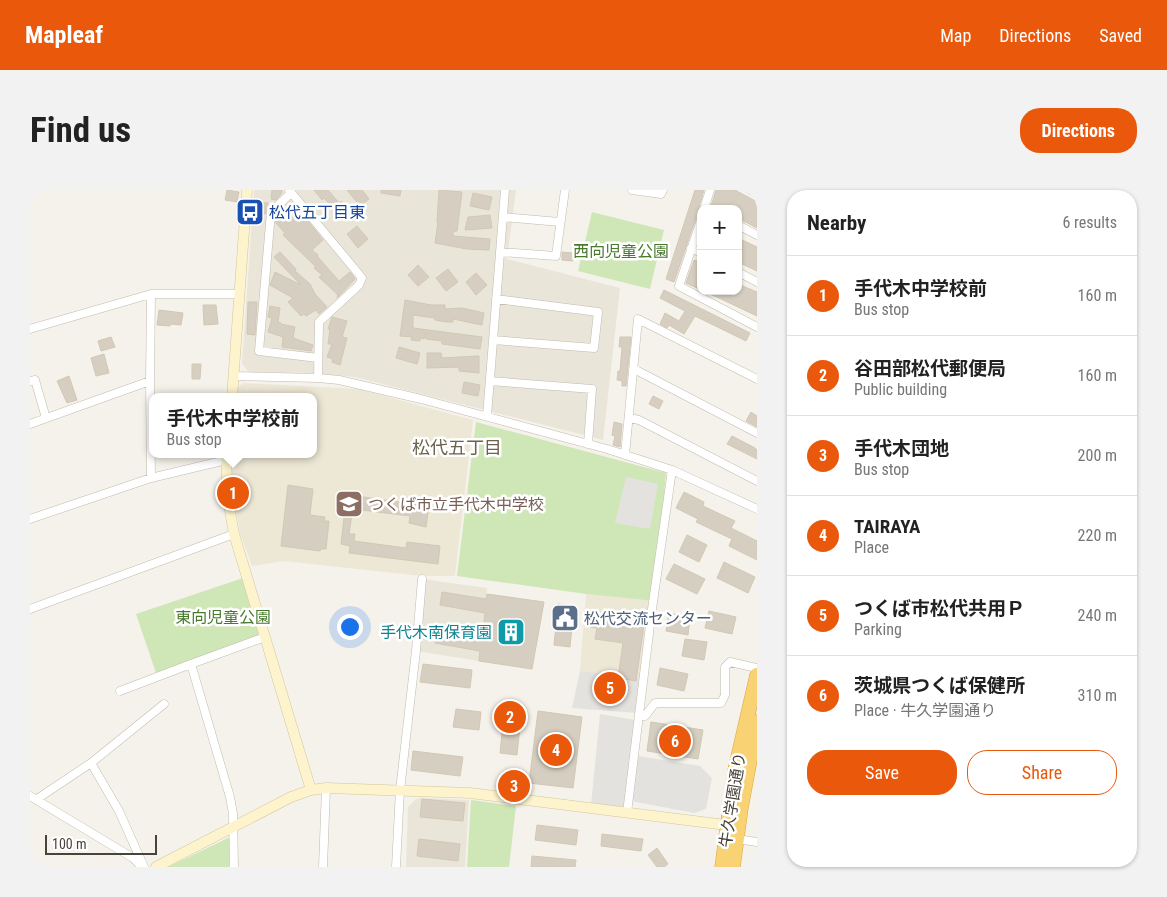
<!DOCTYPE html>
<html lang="en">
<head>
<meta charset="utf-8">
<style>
	:root { --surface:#fff; --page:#f2f2f2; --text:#222; --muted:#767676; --line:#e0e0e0; --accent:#ea580c }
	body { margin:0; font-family:"Roboto Condensed","Noto Sans JP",sans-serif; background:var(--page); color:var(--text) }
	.controls { position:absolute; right:15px; top:15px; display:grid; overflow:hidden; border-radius:10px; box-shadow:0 1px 4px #0004 }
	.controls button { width:45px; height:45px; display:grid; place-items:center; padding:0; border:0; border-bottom:1px solid var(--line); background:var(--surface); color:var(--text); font:25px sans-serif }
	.scale { position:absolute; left:15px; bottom:12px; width:112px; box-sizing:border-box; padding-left:5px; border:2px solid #494339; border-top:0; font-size:14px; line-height:18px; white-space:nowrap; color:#494339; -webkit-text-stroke:4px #fff; paint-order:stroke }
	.you { position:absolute; left:319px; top:436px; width:18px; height:18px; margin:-12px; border:4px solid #fff; border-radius:50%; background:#1a73e8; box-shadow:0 0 0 8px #1a73e833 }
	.badge { display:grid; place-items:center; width:32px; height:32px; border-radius:50%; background:var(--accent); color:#fff; font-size:16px; font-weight:700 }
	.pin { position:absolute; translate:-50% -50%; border:2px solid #fff; box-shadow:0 1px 5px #0006 }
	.popup { position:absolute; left:119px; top:203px; width:168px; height:65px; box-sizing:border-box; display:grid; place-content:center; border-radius:10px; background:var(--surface); filter:drop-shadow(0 1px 4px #0005); font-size:16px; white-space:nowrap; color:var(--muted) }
	.popup b { font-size:19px; color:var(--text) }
	.popup::after { content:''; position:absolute; left:50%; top:100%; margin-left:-10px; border:10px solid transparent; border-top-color:var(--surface) }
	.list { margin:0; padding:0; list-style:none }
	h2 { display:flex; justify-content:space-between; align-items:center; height:65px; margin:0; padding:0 20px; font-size:21px }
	h2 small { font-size:16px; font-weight:400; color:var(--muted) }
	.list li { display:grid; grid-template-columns:32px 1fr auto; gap:15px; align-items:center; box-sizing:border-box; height:80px; padding:0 20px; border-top:1px solid var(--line) }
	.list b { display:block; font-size:19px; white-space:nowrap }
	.list p { margin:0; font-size:16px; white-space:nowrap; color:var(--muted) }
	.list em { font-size:16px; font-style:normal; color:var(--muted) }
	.actions { display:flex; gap:10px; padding:15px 20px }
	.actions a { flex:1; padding:11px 0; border:1px solid var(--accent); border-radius:20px; text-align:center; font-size:18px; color:var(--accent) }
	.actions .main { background:var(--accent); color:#fff }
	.map { position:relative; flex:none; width:727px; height:677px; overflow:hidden; border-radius:20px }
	header { display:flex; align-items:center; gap:30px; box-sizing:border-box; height:70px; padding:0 25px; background:var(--accent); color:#fff }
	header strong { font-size:24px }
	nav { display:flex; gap:28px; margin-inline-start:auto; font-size:18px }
	.intro { display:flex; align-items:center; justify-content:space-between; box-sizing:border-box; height:120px; padding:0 30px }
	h1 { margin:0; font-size:35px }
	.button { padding:12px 22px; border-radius:20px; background:var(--accent); color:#fff; font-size:18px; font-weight:700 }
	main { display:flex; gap:30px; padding:0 30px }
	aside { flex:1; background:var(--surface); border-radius:20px; box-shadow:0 1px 4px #0004 }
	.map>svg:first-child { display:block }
</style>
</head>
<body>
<header>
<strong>Mapleaf</strong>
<nav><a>Map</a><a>Directions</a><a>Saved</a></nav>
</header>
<div class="intro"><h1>Find us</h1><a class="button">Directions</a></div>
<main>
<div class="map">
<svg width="727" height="677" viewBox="0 0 727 677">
	<rect width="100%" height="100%" fill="#f5f2eb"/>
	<path fill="#e9e5d9" d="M224,0H486L477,69L590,98L573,250L325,187L280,183L219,182L212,174Z
		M392,389L457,398L449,471L386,461Z
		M390,608L439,610L435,677H376L378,617L386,609Z"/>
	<path fill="#ede8d6" d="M213,193L329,199L443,230L425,386H392L253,371L222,376L210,343L201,285L203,264H283V207H207L208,197Z
		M556,404L624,411L614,487L550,481Z"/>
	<path fill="#cfe7b6" d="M562,22L634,40L620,99L548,81Z
		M446,232L636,283L624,411L556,404L427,386Z
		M213,388L233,447L126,483L106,424Z
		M441,610L486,616L479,677H437Z
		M200,647L199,677H138Z"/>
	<path fill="#e4e2df" d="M596,287L628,294L620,339L585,333Z
		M550,481L614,487L607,523L542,518Z
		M570,524L605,530L595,619L561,615Z
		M608,566L670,576L682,588L676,619L664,623L601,611Z"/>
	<path fill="#d6cfc1" stroke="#d1c7b4" d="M197,0L209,2L207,12L195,10Z
		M242,0H252L251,4L246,10L241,9Z
		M284,0H298L309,13L311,11L322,23L314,30L294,8L292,10Z
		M317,0H332L339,9L330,16Z
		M351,0H371L370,6L351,3Z
		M409,0L432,2L427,41L423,42V46L460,49L459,60L437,59L405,53L408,32H407Z
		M665,0H674L669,17L668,25L666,28L644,92L636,89Z
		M686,0H705L727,12V38L708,28V19H686L681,16Z
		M443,3L462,7L459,20L440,16Z
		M226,12L238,13L235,24L225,23Z
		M264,14L293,50L282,60L288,65L287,66L309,91L320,82L325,89L307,108L308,105L289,87L292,85L284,78L286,77L253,45L255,43L246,33V29Z
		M460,25L462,38L435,40L438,27Z
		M327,36L338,49L328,58L317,44Z
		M708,48L727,57V81L708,72Z
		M250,62L266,79L265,81L280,94L285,104L297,117L289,124L286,120L276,126L274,124L271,126L258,112L263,108L240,95L245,82L271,95L244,67Z
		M532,62L544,63L543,71L532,70Z
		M664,70L671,73V100L656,93Z
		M388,75L399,87L388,96L378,85Z
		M418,79L428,92L416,101L406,88Z
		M446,83L457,95L446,105L436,92Z
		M708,94L727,102V126L674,101H708Z
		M634,100L720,143L716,151L665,126L654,144L639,135L637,138L630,134L635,123L649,131L655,121L630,108Z
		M375,110L401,115H415V119L432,118L454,123L452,135L423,129V132H417L405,130V128L383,125V138L452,147L450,159L412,154V151L396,149V142L394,149L390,148V151L381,150L382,147L370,146Z
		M218,112H227L225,145L217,144Z
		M173,115H186L188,134L174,135Z
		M240,116L250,118L248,132L251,133V134L265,137L263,148L283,155L281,161L252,157L253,147L238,142L242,128L238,127Z
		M129,120L153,123L151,135L140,134V136L127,135Z
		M302,127L317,131L312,147L317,148L310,175L302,172L303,169L297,167L302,154H298L300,139H298Z
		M81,147L85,157L71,161L68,151Z
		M590,147H601L596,196H592V191L587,190L588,181H590L592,157H589Z
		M369,157L390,163L387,174L366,168Z
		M397,163H411L412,168L449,166V183L429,181V177L397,178Z
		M74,164L79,183L66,186L61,168Z
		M162,174H171L170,189H162Z
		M39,186L47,210L37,213L27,191Z
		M434,192L450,195L448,206L432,203Z
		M623,206L633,211L629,219L619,214Z
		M721,222L727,226V237L716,231Z
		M584,232L592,234L590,257L583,255L585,246L582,245Z
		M702,246L725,258L727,260V269L697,254Z
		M258,295L283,299L280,325L295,327L294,331H299L296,359H291L290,361L251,356Z
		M654,302L674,312L673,316L705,331L701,338L727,351V370L699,356L702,349L666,332L668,329L646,318Z
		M326,306L399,316L396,337L379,333L380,326L331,320L330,326L322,324L319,344H325L324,351L376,358L377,352L410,356L408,374L319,363L320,356L311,354L316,309L325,310Z
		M657,345L677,355L669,372L649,362Z
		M694,372L725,387L718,403L687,388Z
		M644,374L675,389L667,404L636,389Z
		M412,402L456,409L457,404L514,412L502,479L449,471L450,461L405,453L407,439L452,447L455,423L410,415Z
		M528,414L544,416L540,457L524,455Z
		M679,421L706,427L702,444L675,438Z
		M639,423L660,427L658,445L636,441Z
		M562,428L614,435L606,491L588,488L593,453L565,449L567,438L560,437Z
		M655,449L677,452L674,470L652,466Z
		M393,474L442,480L440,498L390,492Z
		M630,478L658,484L654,501L627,495Z
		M471,515L492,517L487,565L470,563L473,533H469Z
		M426,519L451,522L449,540L423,537Z
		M508,521L552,527L543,598L499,593Z
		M621,532L673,540L668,569L617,561Z
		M383,561L433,567L430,586L381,580Z
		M392,609L435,613L433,631L390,627Z
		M507,635L548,640L546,655L505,650Z
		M572,644L613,649L611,661L571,656Z
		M389,649L430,654L428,671L387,666Z
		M627,658L638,674L634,677H627L618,665Z
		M502,666L546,670L545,677H501Z"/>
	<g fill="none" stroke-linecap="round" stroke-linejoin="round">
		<defs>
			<path id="street" d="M259,0L332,88L329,95L289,132L288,188
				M602,0L631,4L633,0
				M721,0L727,3
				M261,3L241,22L229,161L288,168
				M674,19L680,0
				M473,27L530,32
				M671,30L649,96L727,137
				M708,35L727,45
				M661,58L671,63
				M470,62L526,66L535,0
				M708,82L727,92
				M121,104L120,191L121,288
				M0,139L121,104H209
				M463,150L564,158L568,122L466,109
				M604,179L727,243
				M203,186L288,188L309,190L391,209L577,259L642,280L727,319
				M0,191L5,190L16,228
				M460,191L562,199L558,254
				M457,226L475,0
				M599,228L609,230L727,291
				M0,234L120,191
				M595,265L608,129L727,189
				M0,329L121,288L196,270
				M0,419L204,344
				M90,501L161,474
				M609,526H615L625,513H691L695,505V477L700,472L727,478
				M61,573L134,514
				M0,606L103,668L112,677
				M7,609L61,573L89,621L114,677
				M597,623L622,419L642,280
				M707,649L727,652
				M204,677L203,624L200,607L161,474L235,447
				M293,677L296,598
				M366,677L370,600L386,461L392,389"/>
			<path id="secondary" d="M202,207L217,0
				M197,264C195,291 199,318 204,344L281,600
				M126,677L261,607L281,600L296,598L440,603L704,636"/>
			<path id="highway" d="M692,677L705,580L727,485
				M703,677L711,618L727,532"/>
		</defs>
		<use href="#street" stroke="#c0bbae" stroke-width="9"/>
		<use href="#secondary" stroke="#d3c79c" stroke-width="11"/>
		<use href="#highway" stroke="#d8a842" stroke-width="15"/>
		<use href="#street" stroke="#fff" stroke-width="8"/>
		<use href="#secondary" stroke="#fdf3cd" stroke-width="10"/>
		<use href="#highway" stroke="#f8d273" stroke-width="14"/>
	</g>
	<defs>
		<symbol id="bus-square" viewBox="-11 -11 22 22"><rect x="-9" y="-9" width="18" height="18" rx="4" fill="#1a4fb4" stroke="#fff"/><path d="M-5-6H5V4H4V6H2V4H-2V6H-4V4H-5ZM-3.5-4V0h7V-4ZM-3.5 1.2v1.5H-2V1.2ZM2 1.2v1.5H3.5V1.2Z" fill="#fff"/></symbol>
		<symbol id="school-square" viewBox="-11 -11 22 22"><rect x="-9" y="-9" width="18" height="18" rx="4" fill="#8d6e63" stroke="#fff"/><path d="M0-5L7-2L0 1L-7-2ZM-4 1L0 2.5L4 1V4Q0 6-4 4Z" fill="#fff"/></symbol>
		<symbol id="civic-square" viewBox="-11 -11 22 22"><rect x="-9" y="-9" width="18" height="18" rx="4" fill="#5c6f8a" stroke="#fff"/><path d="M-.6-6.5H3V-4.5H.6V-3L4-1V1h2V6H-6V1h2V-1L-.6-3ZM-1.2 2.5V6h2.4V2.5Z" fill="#fff"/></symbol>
		<symbol id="building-square" viewBox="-11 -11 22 22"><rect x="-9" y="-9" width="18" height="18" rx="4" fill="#0f9aa8" stroke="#fff"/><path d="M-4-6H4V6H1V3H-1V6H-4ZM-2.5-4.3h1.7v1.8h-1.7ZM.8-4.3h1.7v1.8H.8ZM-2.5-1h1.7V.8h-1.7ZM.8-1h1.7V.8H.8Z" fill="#fff"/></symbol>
	</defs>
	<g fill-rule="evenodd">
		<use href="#bus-square" x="204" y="6" width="32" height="32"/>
		<use href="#school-square" x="303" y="298" width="32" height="32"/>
		<use href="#civic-square" x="519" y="412" width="32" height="32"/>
		<use href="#building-square" x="465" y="426" width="32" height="32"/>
	</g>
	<g text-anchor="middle" stroke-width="5" stroke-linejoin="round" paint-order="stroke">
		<g font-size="16" fill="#164399" stroke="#fff" text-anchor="start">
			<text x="239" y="28">松代五丁目東</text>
		</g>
		<g font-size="16" fill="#477a2d" stroke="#fff">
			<text x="591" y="67">西向児童公園</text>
			<text x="193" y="433">東向児童公園</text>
		</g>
		<g font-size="16" fill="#785e54" stroke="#fff" text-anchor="start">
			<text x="338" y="320">つくば市立手代木中学校</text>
		</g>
		<g font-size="16" fill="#4e5e75" stroke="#fff" text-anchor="start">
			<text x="554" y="434">松代交流センター</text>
		</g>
		<g font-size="16" fill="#0d838f" stroke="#fff" text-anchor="end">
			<text x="462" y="448">手代木南保育園</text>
		</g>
		<g font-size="16" fill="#494339" stroke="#fff">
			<text transform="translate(702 610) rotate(-81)" y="6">牛久学園通り</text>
		</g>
		<g font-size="18" fill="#6b6250" stroke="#fff">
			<text x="427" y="264">松代五丁目</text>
		</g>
	</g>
</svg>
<div class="controls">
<button>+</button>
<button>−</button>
</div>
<div class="scale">100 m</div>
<div class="you"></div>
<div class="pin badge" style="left:203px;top:303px">1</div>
<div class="popup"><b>手代木中学校前</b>Bus stop</div>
<div class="pin badge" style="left:480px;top:527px">2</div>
<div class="pin badge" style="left:484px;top:596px">3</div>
<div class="pin badge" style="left:526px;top:560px">4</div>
<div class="pin badge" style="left:580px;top:498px">5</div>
<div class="pin badge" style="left:645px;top:551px">6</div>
</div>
<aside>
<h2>Nearby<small>6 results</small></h2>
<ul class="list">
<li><span class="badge">1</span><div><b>手代木中学校前</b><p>Bus stop</p></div><em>160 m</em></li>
<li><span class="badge">2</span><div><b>谷田部松代郵便局</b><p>Public building</p></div><em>160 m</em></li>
<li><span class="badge">3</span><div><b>手代木団地</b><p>Bus stop</p></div><em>200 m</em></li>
<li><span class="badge">4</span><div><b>TAIRAYA</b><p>Place</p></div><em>220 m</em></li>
<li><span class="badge">5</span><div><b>つくば市松代共用Ｐ</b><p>Parking</p></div><em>240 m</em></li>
<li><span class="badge">6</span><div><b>茨城県つくば保健所</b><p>Place · 牛久学園通り</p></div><em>310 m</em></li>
</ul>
<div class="actions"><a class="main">Save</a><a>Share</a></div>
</aside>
</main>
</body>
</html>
